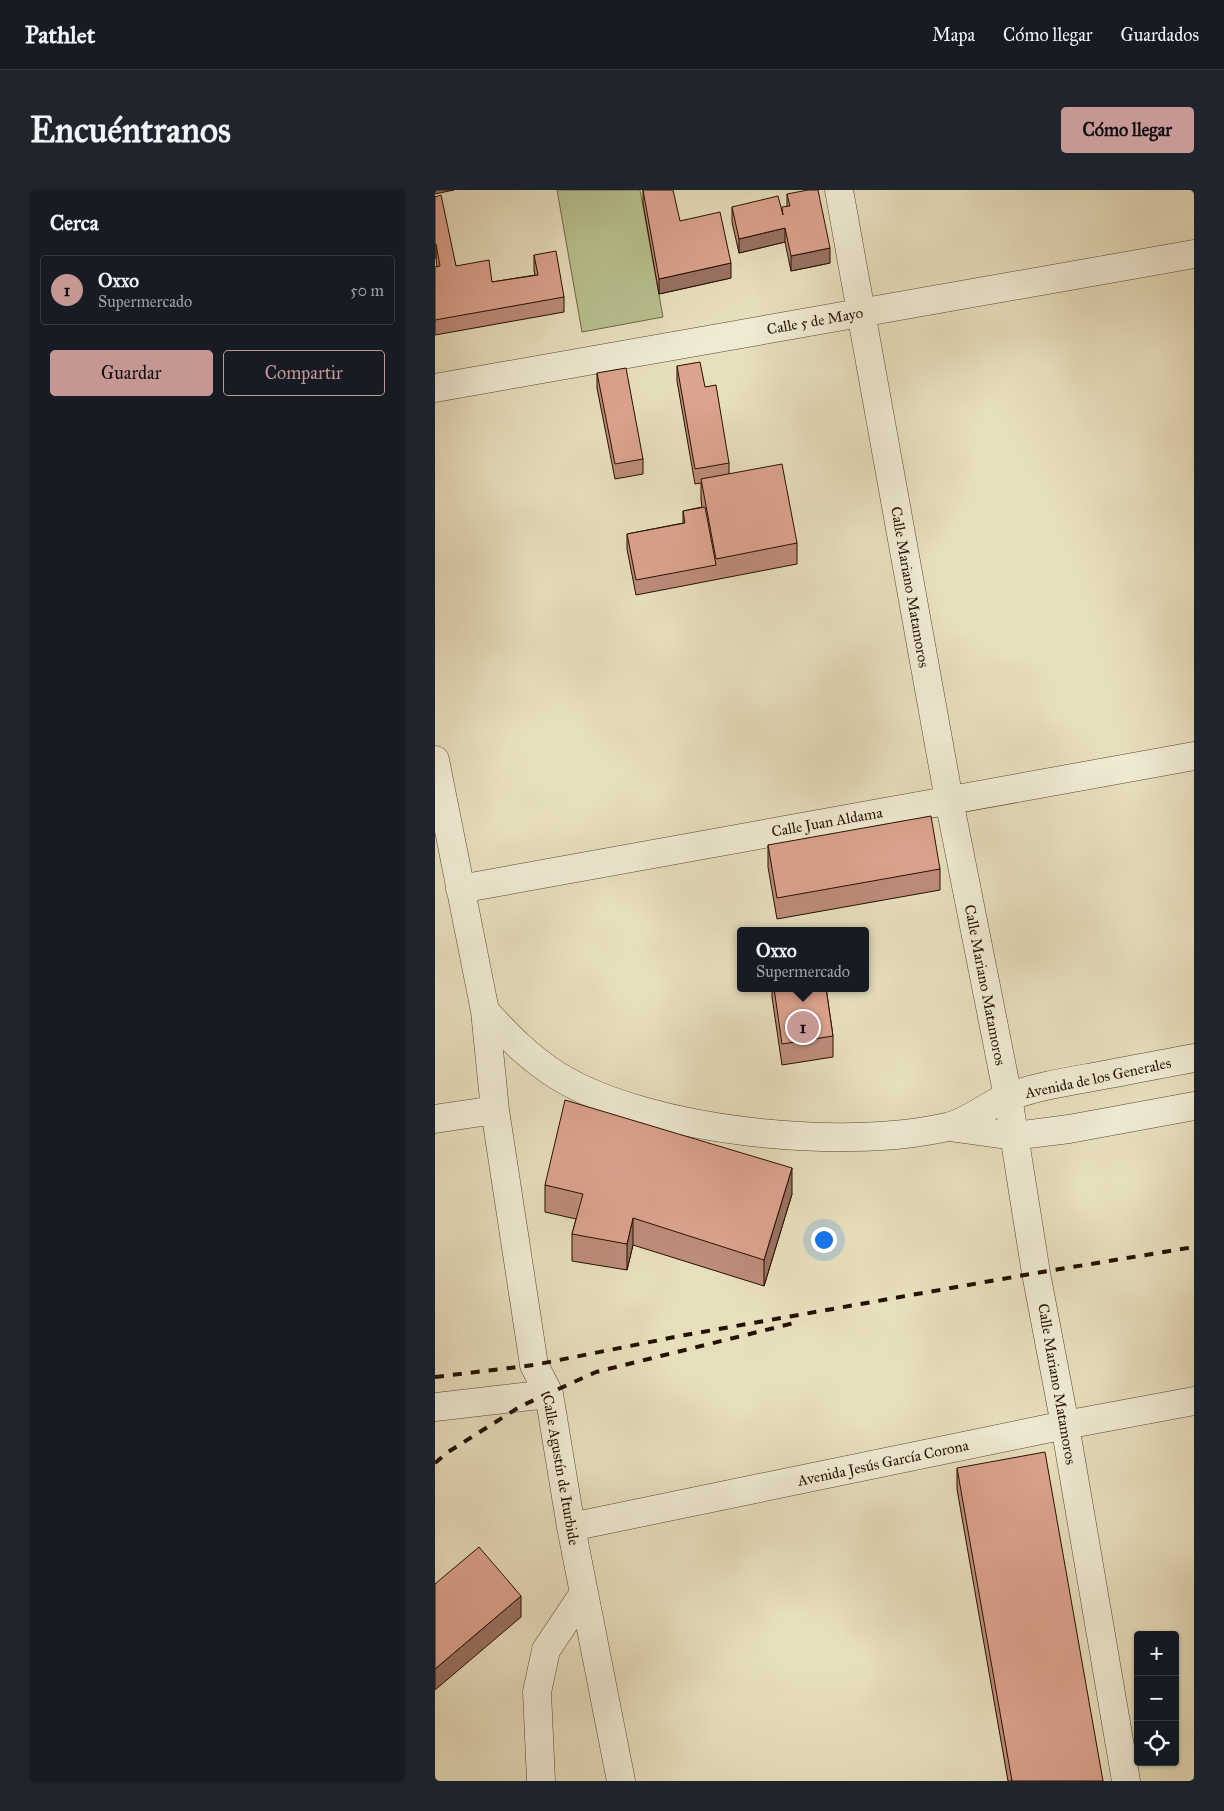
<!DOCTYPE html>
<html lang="es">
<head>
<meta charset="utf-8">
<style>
	:root { --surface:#171b24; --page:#20242c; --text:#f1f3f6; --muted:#9ea1a6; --line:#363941; --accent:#c59692 }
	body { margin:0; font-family:"IM FELL Great Primer",serif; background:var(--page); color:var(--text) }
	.controls { position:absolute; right:15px; bottom:15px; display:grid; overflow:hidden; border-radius:5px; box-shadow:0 1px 4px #0004 }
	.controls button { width:45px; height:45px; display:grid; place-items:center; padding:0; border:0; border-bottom:1px solid var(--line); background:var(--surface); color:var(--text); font:25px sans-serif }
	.you { position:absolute; left:388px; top:1049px; width:18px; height:18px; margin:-12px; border:4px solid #fff; border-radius:50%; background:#1a73e8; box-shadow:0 0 0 8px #1a73e833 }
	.badge { display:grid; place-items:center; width:32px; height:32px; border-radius:50%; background:var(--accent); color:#111; font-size:16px; font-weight:700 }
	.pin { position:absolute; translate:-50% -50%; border:2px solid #fff; box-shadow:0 1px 5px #0006 }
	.popup { position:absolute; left:302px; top:737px; width:132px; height:65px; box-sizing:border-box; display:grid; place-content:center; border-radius:5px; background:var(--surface); filter:drop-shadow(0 1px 4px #0005); font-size:16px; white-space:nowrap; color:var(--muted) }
	.popup b { font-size:19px; color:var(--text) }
	.popup::after { content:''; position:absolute; left:50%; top:100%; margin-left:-10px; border:10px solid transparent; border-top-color:var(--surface) }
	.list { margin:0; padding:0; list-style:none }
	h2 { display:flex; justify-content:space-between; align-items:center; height:65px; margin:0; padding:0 20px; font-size:21px }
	h2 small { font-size:16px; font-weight:400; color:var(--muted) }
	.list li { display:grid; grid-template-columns:32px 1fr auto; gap:15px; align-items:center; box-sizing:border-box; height:70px; margin:0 10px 10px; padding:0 10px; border:1px solid var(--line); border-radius:5px }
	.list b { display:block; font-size:19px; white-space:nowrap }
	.list p { margin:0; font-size:16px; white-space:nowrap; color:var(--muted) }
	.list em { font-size:16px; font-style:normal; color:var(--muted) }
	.actions { display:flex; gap:10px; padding:15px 20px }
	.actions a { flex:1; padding:11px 0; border:1px solid var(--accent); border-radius:5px; text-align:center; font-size:18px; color:var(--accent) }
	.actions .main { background:var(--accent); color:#111 }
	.icon { flex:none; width:28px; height:28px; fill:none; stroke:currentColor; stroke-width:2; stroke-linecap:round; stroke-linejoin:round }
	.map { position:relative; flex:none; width:759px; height:1591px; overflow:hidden; border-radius:5px }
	header { display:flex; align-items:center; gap:30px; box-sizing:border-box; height:70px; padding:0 25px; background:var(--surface); border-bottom:1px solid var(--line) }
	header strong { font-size:24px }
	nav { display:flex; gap:28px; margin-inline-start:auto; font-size:18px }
	.intro { display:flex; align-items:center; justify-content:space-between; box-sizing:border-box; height:120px; padding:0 30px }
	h1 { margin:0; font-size:35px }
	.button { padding:12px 22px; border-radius:5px; background:var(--accent); color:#111; font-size:18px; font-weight:700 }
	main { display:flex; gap:30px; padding:0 30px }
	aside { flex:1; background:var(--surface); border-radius:5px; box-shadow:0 1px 4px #0004 }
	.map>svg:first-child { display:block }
</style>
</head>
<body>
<header>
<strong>Pathlet</strong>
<nav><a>Mapa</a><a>Cómo llegar</a><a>Guardados</a></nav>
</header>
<div class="intro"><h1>Encuéntranos</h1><a class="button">Cómo llegar</a></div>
<main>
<aside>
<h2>Cerca<small></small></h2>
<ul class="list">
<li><span class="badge">1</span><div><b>Oxxo</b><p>Supermercado</p></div><em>50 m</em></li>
</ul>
<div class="actions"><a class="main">Guardar</a><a>Compartir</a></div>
</aside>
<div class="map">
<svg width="759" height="1591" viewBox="0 0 759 1591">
	<rect width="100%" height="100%" fill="#e7debc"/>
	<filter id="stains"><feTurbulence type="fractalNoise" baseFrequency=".004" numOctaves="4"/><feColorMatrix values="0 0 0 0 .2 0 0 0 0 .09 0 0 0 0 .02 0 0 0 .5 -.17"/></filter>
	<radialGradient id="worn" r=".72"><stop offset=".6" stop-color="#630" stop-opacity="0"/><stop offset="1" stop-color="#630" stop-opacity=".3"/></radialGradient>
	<path fill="#b8c08e" stroke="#6f6847" d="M122,0H205L228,127L147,142Z"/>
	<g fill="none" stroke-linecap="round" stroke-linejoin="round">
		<defs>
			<path id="minor" d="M404,0L514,610L573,907L601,1083L630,1235L691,1591
				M0,198L759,64
				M0,570L50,821L60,920L99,1175L114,1204L136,1337L186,1591
				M25,699L759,566
				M50,821C73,846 94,868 123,886C214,942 408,961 512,937C532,933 554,914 573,907C600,897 630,892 658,887C692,881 725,874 759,868
				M0,929L60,920
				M514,937L579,946L634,939L759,916
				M0,1217L114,1204
				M136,1337L630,1235L759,1211
				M106,1591L102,1502L111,1460L149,1403"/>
		</defs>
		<use href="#minor" stroke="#56442f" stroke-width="29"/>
		<use href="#minor" stroke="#efead3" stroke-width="28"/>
		<path stroke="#261000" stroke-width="4" stroke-dasharray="9 9" stroke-linecap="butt" d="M0,1187L99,1175L250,1145L601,1083L759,1057
			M0,1273L13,1262L86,1216L161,1182L363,1132"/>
	</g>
	<path fill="#bd8c7a" stroke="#261000" d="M208,0L245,31L296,88L224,104L208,13Z
		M352,4L395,73L356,81L350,52L304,63L297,32V17L347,20L352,16Z
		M0,7L21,76L57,92L100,85L99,80V65L129,107V122L0,145V77H2L1,68Z
		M242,176L270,197L294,273V284L362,353V374L201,405L192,359V344L248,333V321L267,317L266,310V293L260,294L242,191Z
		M162,183L208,269V284L180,289L162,198Z
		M333,655L505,679V700L342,729L333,677Z
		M337,798H391L398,846V867L347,875L337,807Z
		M110,995L357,1004L329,1096L198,1055L192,1080L137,1071V1044L141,1029L110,1022Z
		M522,1278L668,1591H573L522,1299Z"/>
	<path fill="#9a7263" stroke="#261000" d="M0,0H19L0,4Z
		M350,38V52L304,63V49Z
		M0,54H1V68L0,69Z
		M395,58V73L356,81V66Z
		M296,73V88L224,104V89Z
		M357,978V1004L329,1096V1070Z
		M198,1028V1055L192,1080V1054Z
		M86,1406V1427L0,1500V1479Z"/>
	<path fill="#dca38e" stroke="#261000" d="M208,0H238L245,31L285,22L296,73L224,89Z
		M373,0H383L395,58L356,66L350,38L304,49L297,17L343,6L348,25L347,17L355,16L352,4Z
		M6,5L21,76L54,70L57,92L103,85L99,65L121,61L129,107L0,130V77L5,76L1,54H0V7Z
		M265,172L270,197L281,195L294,273L260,279L242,176Z
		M191,178L208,269L180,274L162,183Z
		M347,274L362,353L281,369L266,289Z
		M270,317L281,375L201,390L192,344L250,333L248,321Z
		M496,626L505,679L342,708L333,655Z
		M339,798H391L398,846L347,854Z
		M130,910L357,978L329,1070L198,1028L192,1054L137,1044L148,1004L110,995Z
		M610,1262L668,1591H577L522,1278Z
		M44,1357L86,1406L0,1479V1394Z"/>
	<g text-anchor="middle" stroke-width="4.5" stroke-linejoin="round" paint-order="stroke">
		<g font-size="15" fill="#261000" stroke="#efead3">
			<text transform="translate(380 131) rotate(-10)" y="5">Calle 5 de Mayo</text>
			<text transform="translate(475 397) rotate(80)" y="5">Calle Mariano Matamoros</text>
			<text transform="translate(392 632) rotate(-10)" y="5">Calle Juan Aldama</text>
			<text transform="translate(550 795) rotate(79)" y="5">Calle Mariano Matamoros</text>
			<text transform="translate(663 888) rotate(-12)" y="5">Avenida de los Generales</text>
			<text transform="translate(622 1194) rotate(80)" y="5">Calle Mariano Matamoros</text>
			<text transform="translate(448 1273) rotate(-12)" y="5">Avenida Jesús García Corona</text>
			<text transform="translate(126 1280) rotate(80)" y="5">Calle Agustín de Iturbide</text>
		</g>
	</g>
	<rect width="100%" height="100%" filter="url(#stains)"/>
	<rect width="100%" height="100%" fill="url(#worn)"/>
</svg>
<div class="controls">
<button>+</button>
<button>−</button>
<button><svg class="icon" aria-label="locate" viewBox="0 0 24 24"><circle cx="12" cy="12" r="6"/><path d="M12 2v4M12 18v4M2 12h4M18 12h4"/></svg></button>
</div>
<div class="you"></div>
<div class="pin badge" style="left:368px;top:837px">1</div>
<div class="popup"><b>Oxxo</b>Supermercado</div>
</div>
</main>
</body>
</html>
